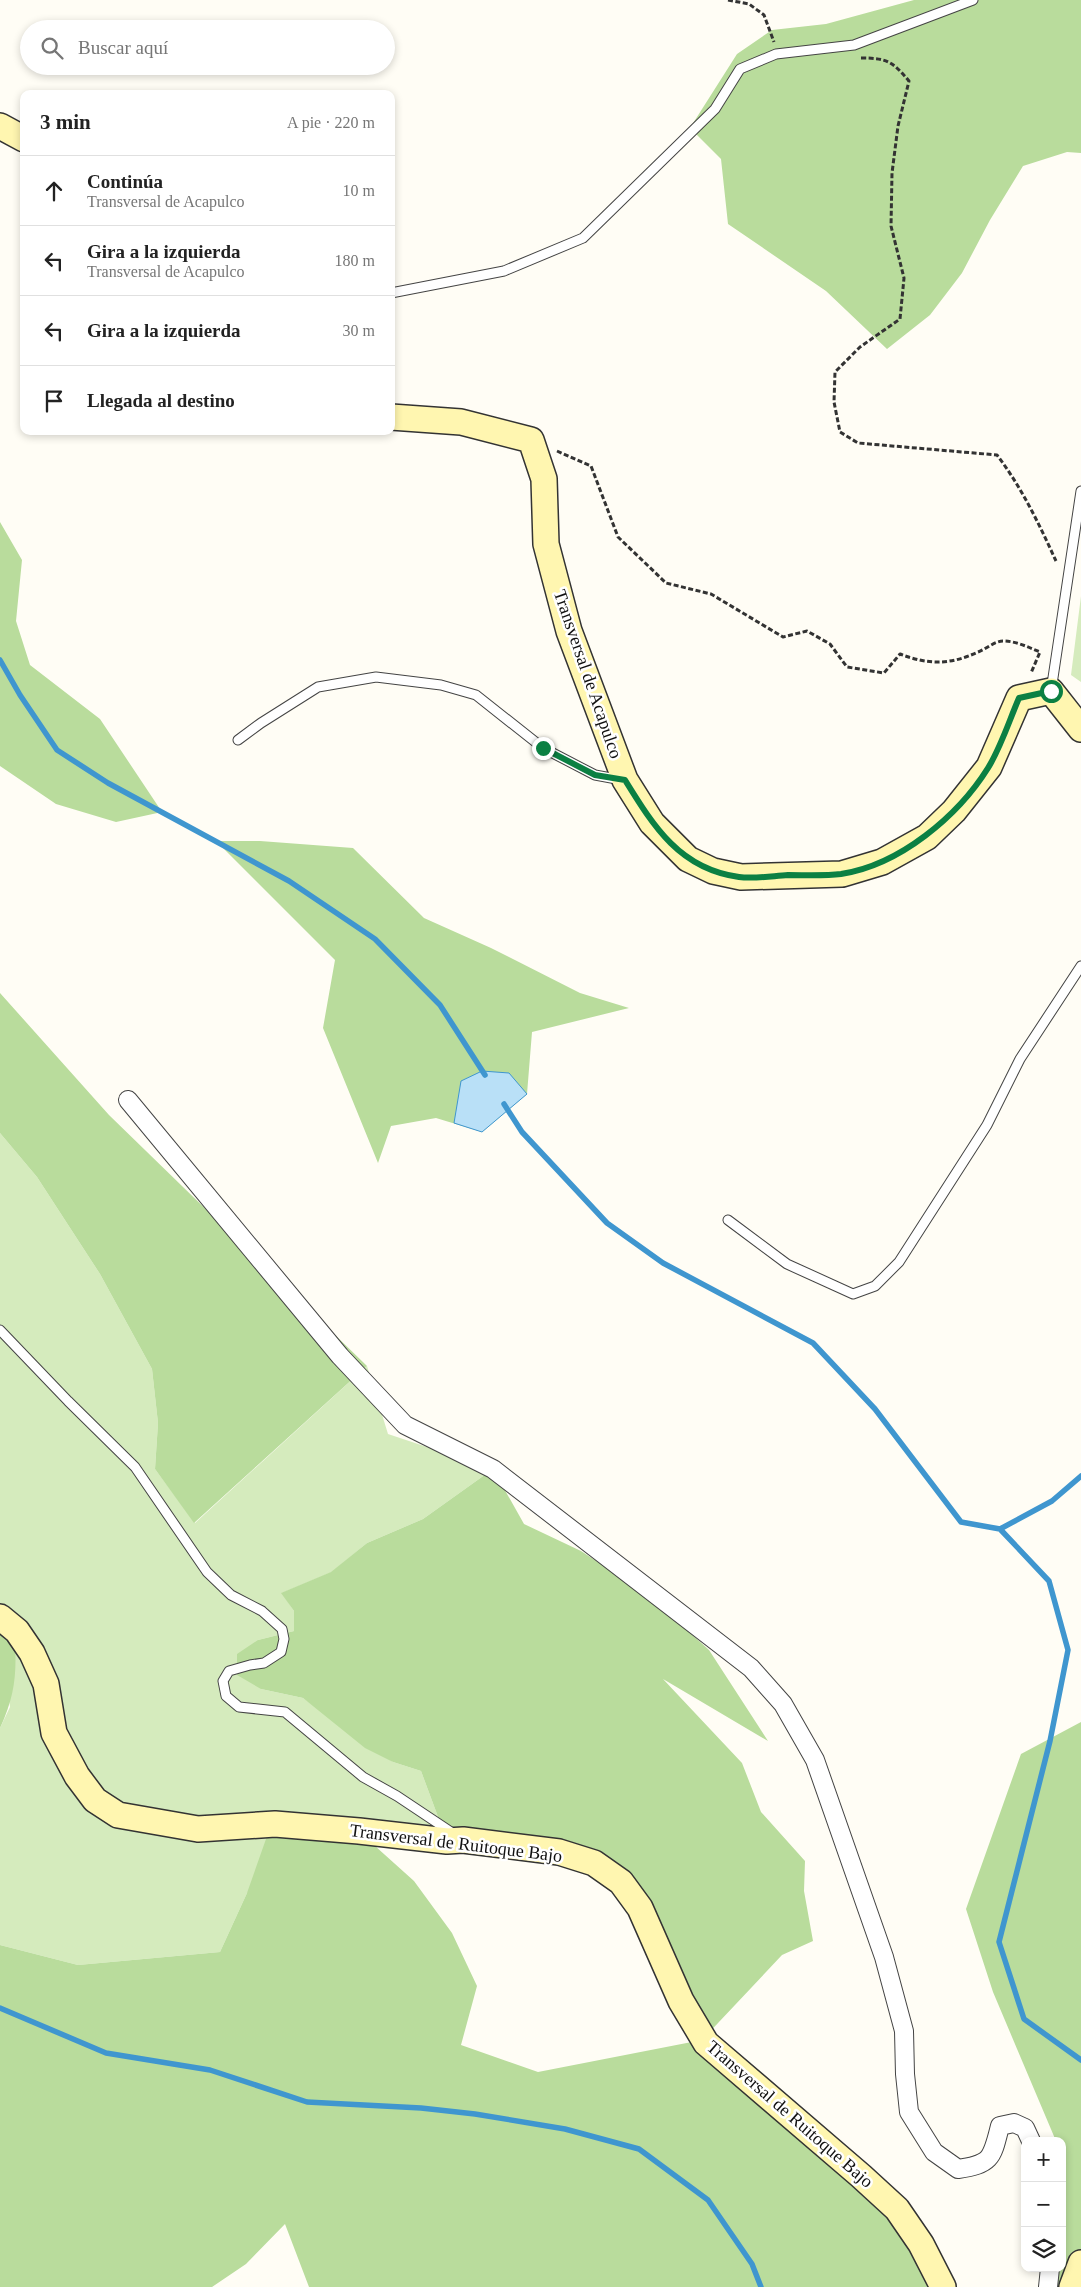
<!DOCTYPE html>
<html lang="es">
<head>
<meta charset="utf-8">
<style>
	:root { --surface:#fff; --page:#f2f2f2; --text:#222; --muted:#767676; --line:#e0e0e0 }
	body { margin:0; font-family:"Times New Roman",serif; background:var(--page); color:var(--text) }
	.controls { position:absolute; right:15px; bottom:15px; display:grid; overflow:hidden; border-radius:10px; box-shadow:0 2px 8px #0003 }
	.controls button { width:45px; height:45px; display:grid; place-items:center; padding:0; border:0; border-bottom:1px solid var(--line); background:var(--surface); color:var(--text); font:25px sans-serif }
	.stop { position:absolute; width:15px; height:15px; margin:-11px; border:4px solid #0b8043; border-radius:50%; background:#fff }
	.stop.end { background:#0b8043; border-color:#fff; box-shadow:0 1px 5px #0008 }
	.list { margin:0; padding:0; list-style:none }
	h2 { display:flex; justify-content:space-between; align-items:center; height:65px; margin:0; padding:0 20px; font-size:21px }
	h2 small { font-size:16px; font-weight:400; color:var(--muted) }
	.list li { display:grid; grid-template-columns:32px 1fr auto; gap:15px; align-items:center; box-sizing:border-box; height:70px; padding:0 20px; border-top:1px solid var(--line) }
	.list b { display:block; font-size:19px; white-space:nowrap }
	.list p { margin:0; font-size:16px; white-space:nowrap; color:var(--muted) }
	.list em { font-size:16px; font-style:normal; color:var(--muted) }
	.icon { flex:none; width:28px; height:28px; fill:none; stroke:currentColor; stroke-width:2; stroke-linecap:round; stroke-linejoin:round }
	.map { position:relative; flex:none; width:1081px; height:2287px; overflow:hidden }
	.search { position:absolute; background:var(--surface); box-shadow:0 2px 8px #0003; left:20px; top:20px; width:375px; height:55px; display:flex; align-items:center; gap:12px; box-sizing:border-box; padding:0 18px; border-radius:28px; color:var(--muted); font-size:19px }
	.panel { position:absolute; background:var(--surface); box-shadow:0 2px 8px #0003; left:20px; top:90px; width:375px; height:345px; border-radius:10px }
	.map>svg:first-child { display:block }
</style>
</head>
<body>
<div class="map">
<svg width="1081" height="2287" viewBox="0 0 1081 2287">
	<rect width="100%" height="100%" fill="#fffdf5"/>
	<path fill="#d5ebbd" d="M1081,596V682L1071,675Z
		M0,1133L37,1177L100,1274L152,1369L158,1423L155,1469L195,1523L367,1366L388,1434L493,1469L423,1519L367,1543L332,1572L282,1593L294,1611V1631L258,1640L261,1689L303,1698L393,1762L421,1771L447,1841L355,1828L247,1893L220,1952L78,1965L0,1945V1728L10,1707L0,1617Z"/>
	<path fill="#b9dc9c" d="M914,0H1081V153L1067,152L1023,166L990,220L962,273L930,315L887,349L826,291L728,224L721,159L690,128L737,54L772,30L826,24Z
		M0,522L22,560L16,621L30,665L100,719L162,812L116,822L56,804L0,766Z
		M216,841H260L353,848L424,918L491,948L580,993L629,1008L532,1032L527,1094L482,1132L436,1118L391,1126L378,1163L323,1028L335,960Z
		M0,993L109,1115L367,1366L194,1523L155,1469L158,1423L152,1369L100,1274L37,1177L0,1133Z
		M493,1469L524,1524L581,1551L648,1595L709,1650L768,1741L663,1679L742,1763L761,1812L805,1861L804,1891L813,1941L782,1955L702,2040L858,2173L941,2287H309L285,2224L246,2264L212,2287H0V1945L78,1965L220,1952L247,1893L272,1822L355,1828L414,1881L452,1933L477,1986L461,2045L538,2072L702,2040L640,1908L594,1863L447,1841L421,1771L393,1762L365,1748L303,1698L261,1689L237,1675V1654L258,1640L294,1631V1611L281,1593L331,1572L367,1543L423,1519Z
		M0,1617L14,1628C17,1667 17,1692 0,1728Z
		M1081,1722V2287H1047L1048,2268H1062V2141H1056L993,1992L966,1909L1021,1754Z"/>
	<path fill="#b9e0f7" stroke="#3f96cf" d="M482,1071L509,1073L527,1094L482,1132L454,1123L461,1081Z"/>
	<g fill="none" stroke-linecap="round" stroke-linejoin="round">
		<path stroke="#3f96cf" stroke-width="5.5" d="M0,660L20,695L57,750L108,783L289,881L375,939L440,1005L485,1075
			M504,1104L522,1132L607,1223L663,1263L813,1343L875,1409L961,1522L1000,1529L1049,1581L1068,1650L1050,1741L999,1942L1024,2019L1081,2060
			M1000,1529L1052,1501L1081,1476
			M0,2008L106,2053L210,2070L307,2102L421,2108L475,2114L565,2129L639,2149L708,2200L752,2264L761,2287"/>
		<defs>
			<path id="lane" d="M391,293L504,271L583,238L715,109L740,69L776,54L854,45L973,0
				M1051,691L1081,491
				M238,740L261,723L318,687L376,677L441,685L476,695L543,748L595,775L622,780
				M728,1220L787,1264L853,1294L875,1286L899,1262L987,1125L1020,1059L1081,966
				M0,1330L68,1401L135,1467L207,1572L231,1595L262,1611L282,1629L284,1639L281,1652L264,1663L250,1665L229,1671L223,1681L226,1696L239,1707L285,1712L363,1777L397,1796L454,1834"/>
			<path id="street" d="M128,1100L340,1356L405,1425L493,1469L751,1668L783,1704L815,1760L884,1957L904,2031L905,2074L909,2112L934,2152L958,2169C992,2164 992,2158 1000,2126L1014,2123L1025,2128L1031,2141
				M1048,2287L1050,2268"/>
			<path id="secondary" d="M0,126L24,139
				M391,417L461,422L531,440L544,479L546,544L569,631L625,780L652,823L688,859L713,871L741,877L842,874L882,862L927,837L954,811L989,767L1019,698L1051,691L1081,729
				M0,1617L17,1631L32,1653L46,1684L54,1733L77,1776L95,1800L118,1815L198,1829L275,1824L359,1831L447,1841L463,1840L559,1852L594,1863L621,1882L640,1908L681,2001L706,2043L861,2176L897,2209L921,2244L943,2287
				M1072,2287L1081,2263"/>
		</defs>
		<use href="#lane" stroke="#444" stroke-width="11"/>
		<use href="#street" stroke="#444" stroke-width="20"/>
		<use href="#secondary" stroke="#333" stroke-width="28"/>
		<path stroke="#333" stroke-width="3" stroke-dasharray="5 2.5" stroke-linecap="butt" d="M728,0L749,4L764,15L774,42
			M861,58C887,58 892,61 909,81L898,126L892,173L891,226L904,278L900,319L860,347L835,372L834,402L840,432L858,443L997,455C1022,488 1039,524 1056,561
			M557,451L591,466L618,537L666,583L711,594L783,637L807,631L830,644L847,667L884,673L900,654C928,665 950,665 978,652C986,649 995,641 1003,641C1016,641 1028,647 1040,652L1031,673"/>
		<use href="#lane" stroke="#fff" stroke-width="9"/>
		<use href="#street" stroke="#fff" stroke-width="18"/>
		<use href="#secondary" stroke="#fff6b0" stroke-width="25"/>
	</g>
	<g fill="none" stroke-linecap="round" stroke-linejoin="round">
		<path stroke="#0b8043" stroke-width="6" d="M543,748L595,775L625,780C654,827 680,869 739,877C755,879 772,876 788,875C806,875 824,876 841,874C900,865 958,816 988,768C1001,747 1009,721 1019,698L1051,691"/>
	</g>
	<g text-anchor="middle" stroke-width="5" stroke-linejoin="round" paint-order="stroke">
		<g font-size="18" fill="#111" stroke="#fff">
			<text transform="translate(588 674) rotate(71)" y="6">Transversal de Acapulco</text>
			<text transform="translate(456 1843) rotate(7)" y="6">Transversal de Ruitoque Bajo</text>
			<text transform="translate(790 2114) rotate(41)" y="6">Transversal de Ruitoque Bajo</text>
		</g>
	</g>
</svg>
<div class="controls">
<button>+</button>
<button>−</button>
<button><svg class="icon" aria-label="layers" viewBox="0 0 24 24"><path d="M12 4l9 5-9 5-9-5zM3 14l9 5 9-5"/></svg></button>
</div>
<div class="stop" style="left:1051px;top:691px"></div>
<div class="stop end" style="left:543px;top:748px"></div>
<div class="search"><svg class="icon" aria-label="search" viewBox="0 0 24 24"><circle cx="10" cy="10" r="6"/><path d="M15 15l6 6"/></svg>Buscar aquí</div>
<section class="panel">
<h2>3 min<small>A pie · 220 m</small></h2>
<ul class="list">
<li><svg class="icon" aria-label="ahead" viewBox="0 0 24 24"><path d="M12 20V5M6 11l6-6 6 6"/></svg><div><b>Continúa</b><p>Transversal de Acapulco</p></div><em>10 m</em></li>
<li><svg class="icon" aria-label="left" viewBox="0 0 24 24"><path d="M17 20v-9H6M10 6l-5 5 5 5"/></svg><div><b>Gira a la izquierda</b><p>Transversal de Acapulco</p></div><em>180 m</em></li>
<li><svg class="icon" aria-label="left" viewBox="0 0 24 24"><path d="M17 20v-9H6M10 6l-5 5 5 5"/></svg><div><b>Gira a la izquierda</b></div><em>30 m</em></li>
<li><svg class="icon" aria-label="arrive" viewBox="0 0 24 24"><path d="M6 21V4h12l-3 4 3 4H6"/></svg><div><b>Llegada al destino</b></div></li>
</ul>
</section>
</div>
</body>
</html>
